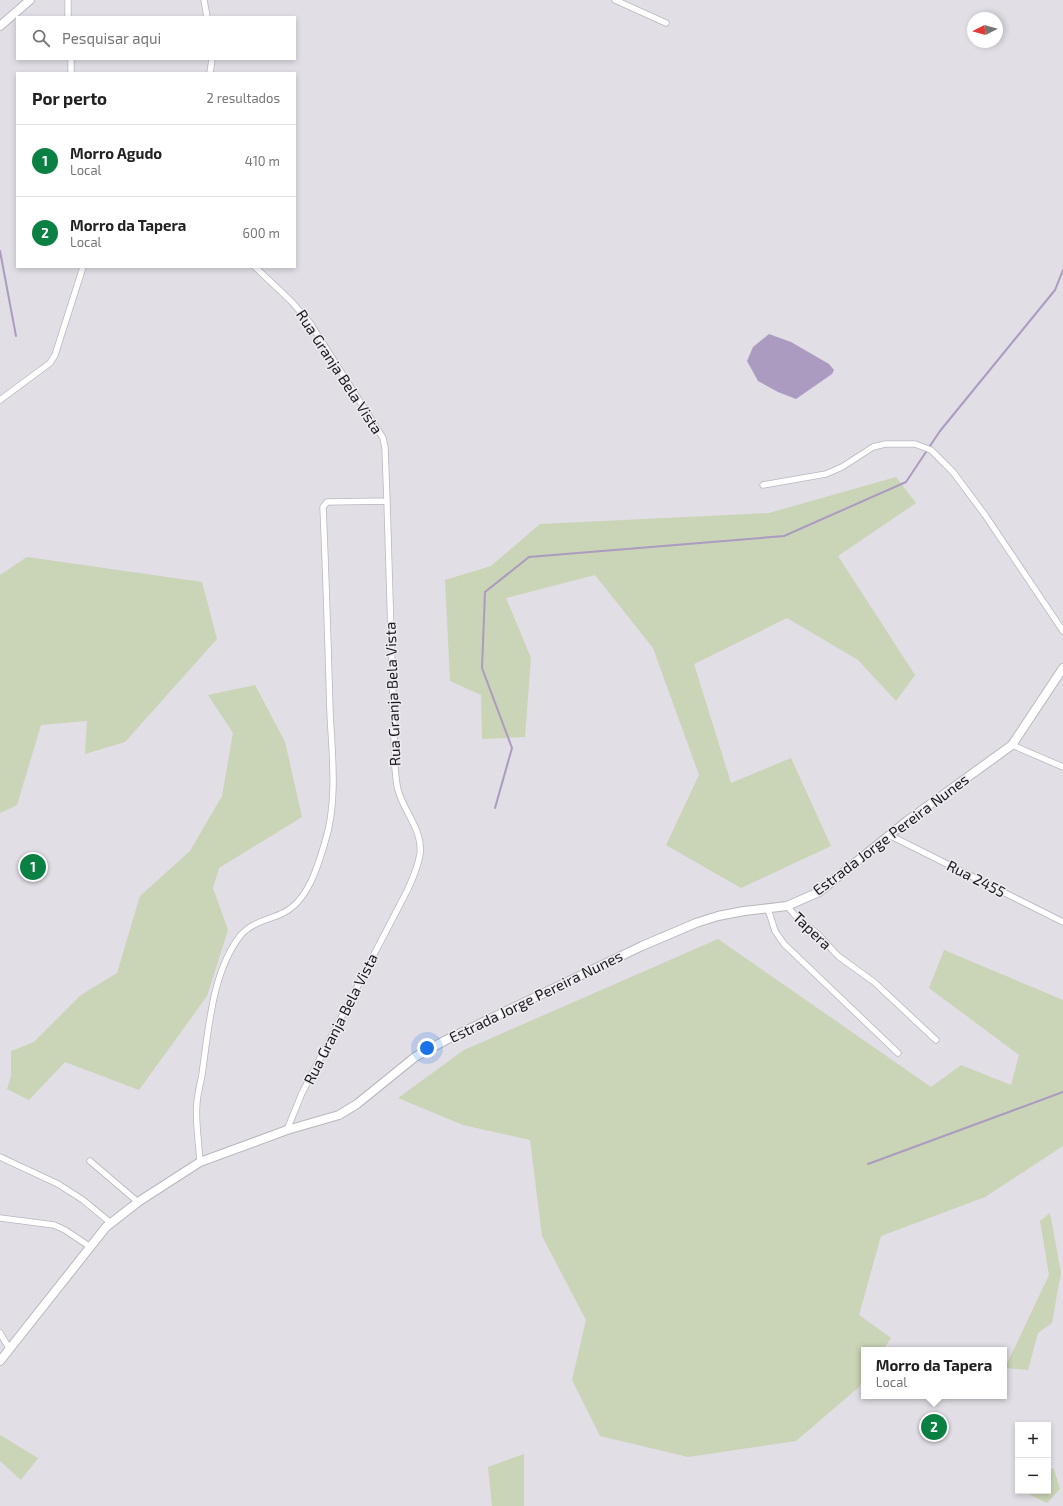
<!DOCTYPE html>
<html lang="pt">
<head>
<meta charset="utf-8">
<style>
	:root { --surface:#fff; --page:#f2f2f2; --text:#222; --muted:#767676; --line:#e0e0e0; --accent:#0b8043 }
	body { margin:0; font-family:"Exo 2",sans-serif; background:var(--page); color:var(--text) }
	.controls { position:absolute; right:12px; bottom:12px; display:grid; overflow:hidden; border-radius:0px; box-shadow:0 2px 6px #0003 }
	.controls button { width:36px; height:36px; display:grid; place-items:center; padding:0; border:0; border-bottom:1px solid var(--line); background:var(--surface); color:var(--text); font:20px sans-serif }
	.compass { position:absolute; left:967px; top:12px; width:36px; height:36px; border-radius:50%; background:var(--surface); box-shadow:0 2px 6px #0003; rotate:264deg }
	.you { position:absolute; left:427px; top:1048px; width:14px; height:14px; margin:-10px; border:3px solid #fff; border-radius:50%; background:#1a73e8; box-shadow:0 0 0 6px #1a73e833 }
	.badge { display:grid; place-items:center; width:26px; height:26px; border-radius:50%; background:var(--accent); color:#fff; font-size:13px; font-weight:700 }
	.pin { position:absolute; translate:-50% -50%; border:2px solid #fff; box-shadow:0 1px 4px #0006 }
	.popup { position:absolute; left:861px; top:1347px; width:146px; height:52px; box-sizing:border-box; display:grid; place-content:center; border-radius:0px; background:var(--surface); filter:drop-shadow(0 1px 3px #0005); font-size:13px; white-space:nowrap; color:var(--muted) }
	.popup b { font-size:15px; color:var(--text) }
	.popup::after { content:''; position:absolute; left:50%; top:100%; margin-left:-8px; border:8px solid transparent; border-top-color:var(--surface) }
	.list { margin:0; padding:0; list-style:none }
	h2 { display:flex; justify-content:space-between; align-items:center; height:52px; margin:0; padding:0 16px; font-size:17px }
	h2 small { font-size:13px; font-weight:400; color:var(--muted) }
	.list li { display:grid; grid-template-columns:26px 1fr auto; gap:12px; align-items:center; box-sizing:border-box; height:72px; padding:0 16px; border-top:1px solid var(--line) }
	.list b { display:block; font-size:15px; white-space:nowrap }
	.list p { margin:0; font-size:13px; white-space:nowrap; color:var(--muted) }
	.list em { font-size:13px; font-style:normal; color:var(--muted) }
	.icon { flex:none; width:22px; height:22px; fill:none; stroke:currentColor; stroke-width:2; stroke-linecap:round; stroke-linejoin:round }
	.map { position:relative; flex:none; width:1063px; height:1506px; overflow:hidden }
	.search { position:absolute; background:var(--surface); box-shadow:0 2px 6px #0003; left:16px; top:16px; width:280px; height:44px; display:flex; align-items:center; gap:10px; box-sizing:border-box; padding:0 14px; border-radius:0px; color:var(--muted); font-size:15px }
	.panel { position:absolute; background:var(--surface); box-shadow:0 2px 6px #0003; left:16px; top:72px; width:280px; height:196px; border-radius:0px }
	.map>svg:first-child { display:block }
</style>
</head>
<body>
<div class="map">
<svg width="1063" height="1506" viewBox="0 0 1063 1506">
	<rect width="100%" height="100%" fill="#e1dee5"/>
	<path fill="#cad4b6" d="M896,477L916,503L838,556L915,675L896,701L858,660L787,618L694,664L731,783L791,758L831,846L741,888L666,845L699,775L653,648L595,575L506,598L531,658L525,737L482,739L481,695L450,681L445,580L491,566L540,524L769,513Z
		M27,557L202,582L217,639L125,742L85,754L87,721L41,725L17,805L0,813V575Z
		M255,685L285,742L302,817L219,868L213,888L228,930L207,996L139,1090L65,1062L29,1100L7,1089L11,1076V1051L34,1042L81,995L117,973L140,896L190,851L222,796L233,733L208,695Z
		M718,939L931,1087L961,1065L1011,1085L1019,1055L929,988L944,950L1063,1000V1146L985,1197L881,1236L859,1315L891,1338L883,1350H864V1379L859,1387L796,1441L688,1457L600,1436L572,1380L586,1320L542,1236L530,1140L463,1125L398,1098L464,1050Z
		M1050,1213L1061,1272L1052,1323L1038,1333L1028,1370L1005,1368L1049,1275L1040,1221Z
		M0,1435L38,1458L21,1480L0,1461Z
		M524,1454V1506H492L488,1467Z
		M1048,1468L1054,1469L1060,1489L1047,1503L1022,1491H1048Z"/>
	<path fill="#ac9bc0" d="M769,334L791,342L829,364L834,370L832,374L796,399L778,392L758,381L747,361L753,347Z"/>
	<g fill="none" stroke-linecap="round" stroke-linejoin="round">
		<path stroke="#ac9bc0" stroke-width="2" d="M0,251L16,336
			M495,808L512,748L482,668L485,592L529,557L784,536L906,482L940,431L1055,290L1063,270
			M868,1164L1063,1092"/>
		<defs>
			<path id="street" d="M68,0V17
				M204,0L207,17
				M615,0L666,23
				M71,59V73
				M210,73L212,59
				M255,267L292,302L310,323L383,438L385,448L387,501L395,768C396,776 396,785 399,793C405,813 423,831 420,854C418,867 413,878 408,889L302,1093L287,1130
				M0,400L50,363L55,355L83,267
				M763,485L826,474L842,467L873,447L885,444H915L931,450L953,472L985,515L1063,631
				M1012,745L1063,767
				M889,835L1063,922
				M787,906L800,921L817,933L838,956L874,982L936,1040
				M768,909L775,931L784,944L898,1053
				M0,1157L58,1184L83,1200L111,1223
				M90,1161L138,1202
				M200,1162C199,1143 195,1121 197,1102C198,1090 202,1079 203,1067C209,1025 213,971 240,936C251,922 269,920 283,913C308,901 318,866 325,842C338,801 332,754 330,712C328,643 326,575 323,507L327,502L387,501
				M0,1218L54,1225L65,1230L89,1246
				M0,1333L9,1348"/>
			<path id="secondary" d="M0,26L30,0
				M0,1361L106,1227L138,1202L200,1162L287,1130L339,1115L357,1104L415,1057L446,1040L642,946L696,923L718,916L744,911L787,906L819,892L907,821L1012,745L1063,668"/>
		</defs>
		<use href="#street" stroke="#b9b7bd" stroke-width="7"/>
		<use href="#secondary" stroke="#b9b7bd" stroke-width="10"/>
		<use href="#street" stroke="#fff" stroke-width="5.5"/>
		<use href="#secondary" stroke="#fff" stroke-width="8"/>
	</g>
	<g text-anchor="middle" stroke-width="3" stroke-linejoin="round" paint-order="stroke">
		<g font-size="15" fill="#19181a" stroke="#eeecf2">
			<text transform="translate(339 372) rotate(57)" y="5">Rua Granja Bela Vista</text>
			<text transform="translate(393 694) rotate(-92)" y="5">Rua Granja Bela Vista</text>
			<text transform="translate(891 835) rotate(-37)" y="5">Estrada Jorge Pereira Nunes</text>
			<text transform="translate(976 879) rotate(27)" y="5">Rua 2455</text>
			<text transform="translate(812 931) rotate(44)" y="5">Tapera</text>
			<text transform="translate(536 997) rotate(-26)" y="5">Estrada Jorge Pereira Nunes</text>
			<text transform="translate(341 1019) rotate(-63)" y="5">Rua Granja Bela Vista</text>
		</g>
	</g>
</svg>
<div class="controls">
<button>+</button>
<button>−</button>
</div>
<svg class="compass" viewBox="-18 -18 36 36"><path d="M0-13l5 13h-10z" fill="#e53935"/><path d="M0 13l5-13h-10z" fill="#767676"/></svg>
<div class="you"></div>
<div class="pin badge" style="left:33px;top:867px">1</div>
<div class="pin badge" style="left:934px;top:1427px">2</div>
<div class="popup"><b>Morro da Tapera</b>Local</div>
<div class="search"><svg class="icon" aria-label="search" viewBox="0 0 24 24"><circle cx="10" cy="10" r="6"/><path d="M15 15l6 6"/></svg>Pesquisar aqui</div>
<section class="panel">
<h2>Por perto<small>2 resultados</small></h2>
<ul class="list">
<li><span class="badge">1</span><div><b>Morro Agudo</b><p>Local</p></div><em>410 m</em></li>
<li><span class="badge">2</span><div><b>Morro da Tapera</b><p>Local</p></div><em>600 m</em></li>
</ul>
</section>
</div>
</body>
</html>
